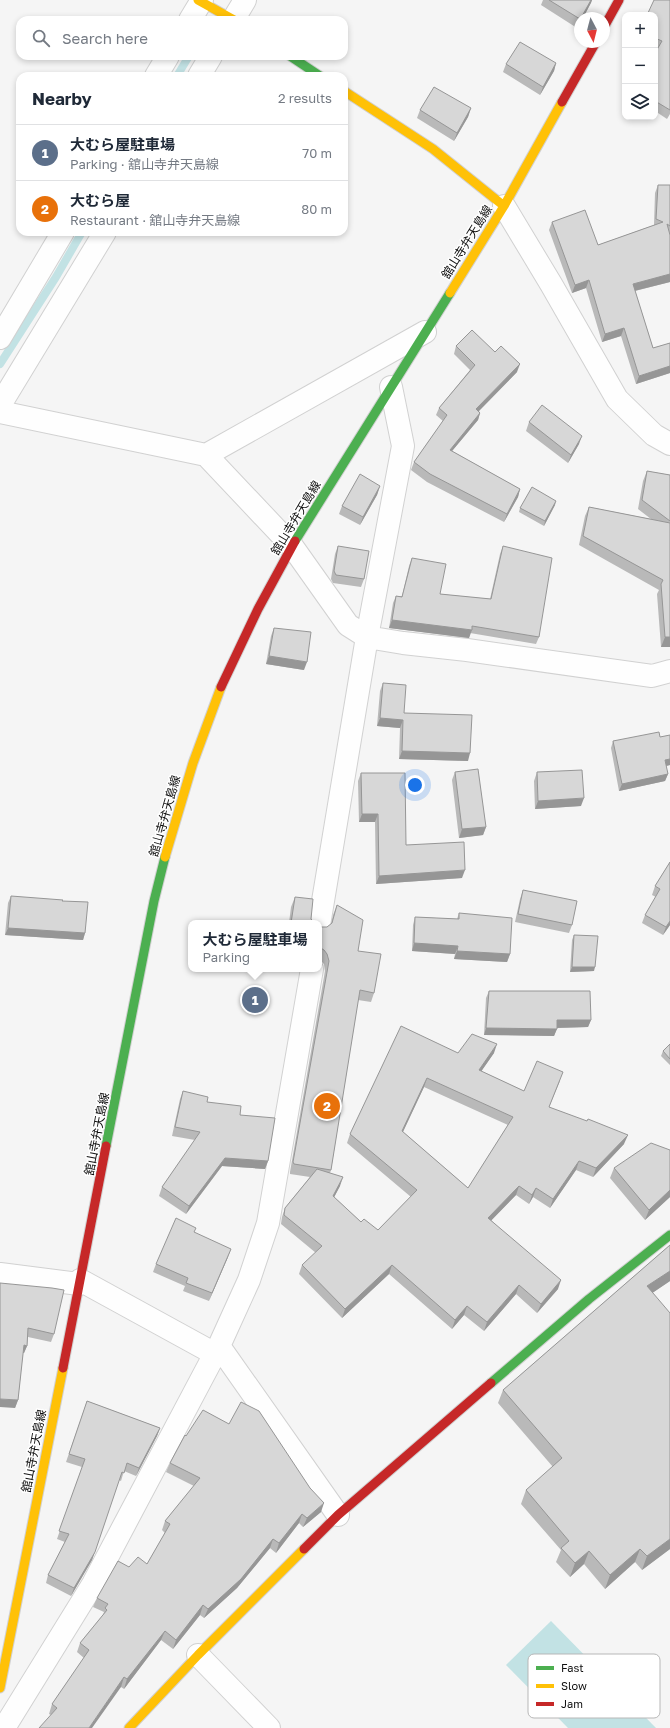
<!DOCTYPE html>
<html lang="en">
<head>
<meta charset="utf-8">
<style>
	:root { --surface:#fff; --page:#f2f2f3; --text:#1f2937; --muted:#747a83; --line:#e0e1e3; --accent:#606060 }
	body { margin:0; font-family:"Golos Text","Noto Sans JP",sans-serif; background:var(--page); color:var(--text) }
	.controls { position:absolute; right:12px; top:12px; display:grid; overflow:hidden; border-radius:8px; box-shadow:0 2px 6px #0003 }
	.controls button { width:36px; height:36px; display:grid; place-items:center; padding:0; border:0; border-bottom:1px solid var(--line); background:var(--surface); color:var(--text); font:20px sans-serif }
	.compass { position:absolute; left:574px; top:12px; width:36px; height:36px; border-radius:50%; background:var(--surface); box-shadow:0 2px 6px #0003; rotate:173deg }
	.you { position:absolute; left:415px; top:785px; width:14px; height:14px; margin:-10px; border:3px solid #fff; border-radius:50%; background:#1a73e8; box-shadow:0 0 0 6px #1a73e833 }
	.badge { display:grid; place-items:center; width:26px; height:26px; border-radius:50%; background:var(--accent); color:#fff; font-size:13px; font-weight:700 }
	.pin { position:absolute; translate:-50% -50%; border:2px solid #fff; box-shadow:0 1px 4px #0006 }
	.popup { position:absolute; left:188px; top:920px; width:134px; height:52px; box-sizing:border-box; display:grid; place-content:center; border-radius:8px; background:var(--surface); filter:drop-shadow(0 1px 3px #0005); font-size:13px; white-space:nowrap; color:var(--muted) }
	.popup b { font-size:15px; color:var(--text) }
	.popup::after { content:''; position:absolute; left:50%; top:100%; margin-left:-8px; border:8px solid transparent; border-top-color:var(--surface) }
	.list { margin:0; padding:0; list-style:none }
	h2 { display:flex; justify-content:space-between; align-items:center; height:52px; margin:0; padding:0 16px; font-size:17px }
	h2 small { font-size:13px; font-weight:400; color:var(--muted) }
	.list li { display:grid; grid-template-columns:26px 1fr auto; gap:12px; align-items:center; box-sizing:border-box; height:56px; padding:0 16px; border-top:1px solid var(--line) }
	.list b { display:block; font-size:15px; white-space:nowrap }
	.list p { margin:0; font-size:13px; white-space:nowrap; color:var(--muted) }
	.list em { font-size:13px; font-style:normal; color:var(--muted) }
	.icon { flex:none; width:22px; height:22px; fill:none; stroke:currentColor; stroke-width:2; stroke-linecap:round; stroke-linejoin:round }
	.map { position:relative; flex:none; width:670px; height:1728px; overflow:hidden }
	.search { position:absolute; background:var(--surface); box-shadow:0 2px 6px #0003; left:16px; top:16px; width:332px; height:44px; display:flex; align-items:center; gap:10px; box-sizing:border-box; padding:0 14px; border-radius:12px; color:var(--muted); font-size:15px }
	.panel { position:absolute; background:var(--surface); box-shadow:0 2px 6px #0003; left:16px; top:72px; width:332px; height:164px; border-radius:12px }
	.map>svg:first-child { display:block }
</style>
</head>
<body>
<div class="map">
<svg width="670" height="1728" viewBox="0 0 670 1728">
	<rect width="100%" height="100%" fill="#f5f5f5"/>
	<path fill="#c2e2e4" d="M551,1621L656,1728H568L506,1665Z"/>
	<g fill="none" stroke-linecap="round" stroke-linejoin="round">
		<path stroke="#c2e2e4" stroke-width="8" d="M177,76L189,56
			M0,364L56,277L82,232"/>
		<defs>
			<path id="street" d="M190,20L202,0
				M233,20L245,0
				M156,76L168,56
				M199,76L211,56
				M504,206L551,284L617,399L654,435L670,444
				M0,338L63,232
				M0,405L105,232
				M0,412L206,455L292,546L348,625L367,637L403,643L467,650L652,676L670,671
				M206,455L425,332
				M319,925L367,637L403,446L391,387
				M312,969L268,1223L249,1280L219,1346L338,1515
				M0,1274L79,1284
				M80,1280L215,1354
				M198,1655L269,1728
				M4,1728L93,1584L219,1346"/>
			<path id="fast" d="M290,56L320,76
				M295,541L450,293
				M106,1146L154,901L165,857
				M491,1383L589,1299L670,1235"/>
			<path id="slow" d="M198,0L234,20
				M344,91L433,149L504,206
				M450,293L504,206L562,102
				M165,857L193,763L221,687
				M0,1688L63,1368
				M129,1728L198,1655L304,1549"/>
			<path id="jam" d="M604,27L619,0
				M562,102L596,42
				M221,687L258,609L295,541
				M63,1368L106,1146
				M304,1549L338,1515L491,1383"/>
		</defs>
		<use href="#street" stroke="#d1d1d1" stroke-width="24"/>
		<use href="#fast" stroke="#d1d1d1" stroke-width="11"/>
		<use href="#slow" stroke="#d1d1d1" stroke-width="11"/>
		<use href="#jam" stroke="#d1d1d1" stroke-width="11"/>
		<use href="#street" stroke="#fefefe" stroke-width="22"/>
		<use href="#fast" stroke="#4caf50" stroke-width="9"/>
		<use href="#slow" stroke="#ffc107" stroke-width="9"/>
		<use href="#jam" stroke="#c62828" stroke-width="9"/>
	</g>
	<path fill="#b9b9b9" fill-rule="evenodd" d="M543,0H592L583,18H580V23L577,28L541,5Z
		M670,0V114L667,119L655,111V53L658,48L655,47V15Z
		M556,63L554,71L540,95L503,72L506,64Z
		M471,108L468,117L454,141L417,118L420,110Z
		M658,185H670V282L635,291L653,348L670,343V373L636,384L621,336L602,342L586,288L572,293L549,230L552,222L598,245L654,225L655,193Z
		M456,346L495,352L517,372L479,411L480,413L478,420L452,451L520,489L518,497L504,522L427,482L411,470L414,462L443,421L436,415L439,408L470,370L454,354Z
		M529,422L579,444L568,463L526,431Z
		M647,471L670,475V647H661L657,594L659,590L579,545L585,516L589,507L651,519L638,509L643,481Z
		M380,486L377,495L360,525L339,514L342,506Z
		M555,505L544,526L519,512L520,508Z
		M338,546L364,579L361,587L333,583L331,579L335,554Z
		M503,546L539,637L536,644L470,633L469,638L389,628L393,603L396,596H402L409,566L412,558L440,594L490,599L500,554Z
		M274,628L304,670L266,664L271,636Z
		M383,683L404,713L468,761L399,759L400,728L377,726L380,691Z
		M670,735V765L666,766L668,774L665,781L619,791L611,748L613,741L660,737Z
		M455,772L486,827L483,835L459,838L452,780Z
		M537,772L581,806L535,809L534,781Z
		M361,773L406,845L462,878L376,884L375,822H359L358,781Z
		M670,862V925L663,935L642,923L645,915L656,897L652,895L655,886Z
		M523,890L572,925L569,933L515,922L520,899Z
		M11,896L85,933L83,940L5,935L8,903Z
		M295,897L311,919L314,923H289L291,907Z
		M337,905L358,951L374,993L371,1002L358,1000L331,1170L330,1173L340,1186L334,1197L361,1222L378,1230L411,1197L347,1143L350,1134L458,1053H494L481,1071L524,1091L560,1081L549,1107L624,1144L593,1177L576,1170L550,1208L533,1197L529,1204L516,1195L491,1220L558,1289L537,1313L516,1294L484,1331L464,1315L452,1329L389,1274L342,1318L299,1274L302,1265L316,1253L281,1224L282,1217L285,1208L310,1177L290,1174V1172L325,971L324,964L319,959V927H327L331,924L333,915ZM424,1087L508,1125L468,1188L403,1132Z
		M459,913L510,954L507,962L454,959L455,954L412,951L413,925L415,917L457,919Z
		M574,935L594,971L570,972L572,940Z
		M489,991L591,1020L588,1027L557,1028L554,1036L484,1035L486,998Z
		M670,1044V1065L661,1056L663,1051Z
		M183,1091L207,1102L240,1115L268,1161L265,1169L222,1166L186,1214L159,1196L162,1187L195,1140L172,1136L180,1099Z
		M614,1168L670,1197L645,1220L610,1178Z
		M195,1233L228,1257L209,1301L183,1291L185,1286L153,1272L156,1264Z
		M670,1245V1281L652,1293L670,1549L642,1570L635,1562L605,1589L584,1564L570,1577L556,1562L561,1550L521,1504L526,1490L553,1467L498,1403L503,1390Z
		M0,1283L54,1334L51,1342L28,1337L27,1346L24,1353H23L18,1400L15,1408Z
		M87,1401L160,1428L157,1436L136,1476L124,1471L121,1481L119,1480L92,1560L71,1596L46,1583L48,1575L65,1542L57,1539L82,1467L66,1462Z
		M170,1463L321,1512L303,1527L299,1523L276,1553L270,1548L237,1588L204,1618L200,1615L173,1649L161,1640L124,1689L121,1687L51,1715L49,1714L52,1704L84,1658L77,1652L80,1643L103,1615L104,1612L93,1607L97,1598L129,1567L147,1564L165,1533L162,1530L165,1521L194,1486L166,1472Z"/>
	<path fill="#969696" d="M591,0H592L591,3L583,18H581Z
		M556,63L554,71L540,95L543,87Z
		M471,108L468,117L454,141L457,133Z
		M670,274V282L630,292L633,284Z
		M589,280L586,288L572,293L575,285Z
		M624,328L621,336L602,342L605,334Z
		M520,364L517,372L473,417L476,409Z
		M670,366V373L636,384L639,376Z
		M480,413L478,420L447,457L450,450Z
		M582,436L579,444L568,463L571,455Z
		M380,486L377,495L360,525L363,517Z
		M520,489L518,497L504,522L507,514Z
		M556,501L555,505L544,526L545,521Z
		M392,620L472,630L469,638L389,628Z
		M665,637H670V647H661Z
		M269,656L307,662L304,670L266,664Z
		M380,718L403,720L400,728L377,726Z
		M402,751L470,753L468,761L399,759Z
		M670,759V765L662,767L665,760Z
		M668,774L665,781L619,791L622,784Z
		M584,798L581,806L535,809L538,801Z
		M362,814H378L375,822H359Z
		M486,827L483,835L459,838L462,829Z
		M465,870L462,878L376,884L379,876Z
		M670,921V925L663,935L666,927Z
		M8,928L85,933L83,940L5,935Z
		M414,943L458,946L455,954L412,951Z
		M457,951L510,954L507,962L454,959Z
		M572,967H595L594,971L570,972Z
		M557,1020H591L588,1027L554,1028Z
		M486,1028L557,1029L554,1036L484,1035Z
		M497,1044L494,1053L476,1079L479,1070Z
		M427,1078L424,1087L399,1140L402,1131Z
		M628,1135L624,1144L593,1177L596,1168Z
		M225,1158L268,1161L265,1169L222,1166L186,1214L189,1206Z
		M579,1161L576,1170L550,1208L553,1199Z
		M343,1177L340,1186L330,1205L333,1196Z
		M519,1186L516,1195L485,1227L488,1218Z
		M536,1188L533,1197L529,1204L532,1195Z
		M670,1190V1197L645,1220L649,1210Z
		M231,1249L228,1257L209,1301L212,1293Z
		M392,1265L389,1274L342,1318L345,1309Z
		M670,1271V1281L642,1300L647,1286Z
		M561,1280L558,1289L537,1313L541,1304Z
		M519,1285L516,1294L484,1331L487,1322Z
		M467,1306L464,1315L452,1329L455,1320Z
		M24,1345L27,1346L24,1353H21Z
		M0,1399L18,1400L15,1408L0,1407Z
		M160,1428L157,1436L136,1476L139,1468Z
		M324,1503L321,1512L303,1527L307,1518Z
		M302,1514L299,1523L276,1553L279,1543Z
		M273,1539L270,1548L237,1588L204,1618L208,1609Z
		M670,1539V1549L642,1570L647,1556Z
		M640,1549L635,1562L605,1589L610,1575Z
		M589,1551L584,1564L570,1577L575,1563Z
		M95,1552L92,1560L71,1596L74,1588Z
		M203,1605L200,1615L173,1649L176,1640Z
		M165,1631L161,1640L124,1689L127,1679Z
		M124,1677L121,1687L92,1728H89Z"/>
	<path fill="#d7d7d7" stroke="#969696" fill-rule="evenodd" d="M549,0H591L581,18H580V19Z
		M654,0H670V110L655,101V53L662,41L655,38V15H647Z
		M520,42L556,63L543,87L506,64Z
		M434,87L471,108L457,133L420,110Z
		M658,185H670V226L667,224L670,235V274L633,284L653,348L670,343V366L639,376L624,328L605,334L589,280L575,285L552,222L585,210L598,245L663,222L656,219Z
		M472,330L495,352L501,346L520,364L476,409L480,413L450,450L520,489L507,514L430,474L414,462L447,415L439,408L475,365L456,346Z
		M542,405L582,436L571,455L529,422Z
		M647,471L670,475V521L642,500Z
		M360,474L380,486L363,517L342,506Z
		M532,487L556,501L545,521L520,508Z
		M589,507L670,523V637H665L661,584L663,580L583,536Z
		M338,546L369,551L364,579L336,575L334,571Z
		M503,546L552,558L539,637L472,626V630L392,620L396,596L402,597L412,558L446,564L440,594L491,599Z
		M274,628L311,632L307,662L269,656Z
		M383,683L406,685L404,713L472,715L470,753L402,751L403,720L380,718Z
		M659,732L660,737L670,735V759L665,760L668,774L622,784L613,741Z
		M478,769L486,827L462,829L455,772Z
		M582,770L584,798L538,801L537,772Z
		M361,773H405L406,845L464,842L465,870L379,876L378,814H362Z
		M670,862V921L666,927L645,915L660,889L655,886Z
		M523,890L577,901L572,925L518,914Z
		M11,896L63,900L62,901L88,902L85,933L8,928Z
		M295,897L313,899L311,919L314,923H291Z
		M337,905L363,920L358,951L381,954L374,993L360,990L331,1170L294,1164L293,1162L329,961L327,954L324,950L319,947V927H327L332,923Z
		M459,913L512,918L510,954L457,951L458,946L414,943L415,917L459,919Z
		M574,935L598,936L595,967H572Z
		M489,991H590L591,1020H557V1029L486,1028Z
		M401,1026L458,1053L472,1034L497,1044L479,1070L524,1091L537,1061L563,1072L549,1107L587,1121L588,1119L628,1135L596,1168L579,1161L553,1199L536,1188L532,1195L519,1186L488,1218L561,1280L541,1304L519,1285L487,1322L467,1306L455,1320L392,1265L345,1309L302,1265L322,1246L284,1215L285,1208L317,1169L343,1177L333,1196L361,1222L364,1219L378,1230L417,1190L350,1134ZM427,1078L513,1117L468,1188L402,1131Z
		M670,1044V1059L663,1051Z
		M183,1091L208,1097L207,1102L241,1106L240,1115L275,1118L268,1161L225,1158L189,1206L162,1187L200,1132L175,1127Z
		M651,1143L670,1150V1190L649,1210L614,1168Z
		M176,1218L196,1228L194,1232L231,1249L212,1293L186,1283L188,1278L156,1264Z
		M670,1245V1271L647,1286L670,1313V1539L647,1556L640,1549L610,1575L589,1551L575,1563L561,1548L569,1541L526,1490L562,1458L503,1390Z
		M0,1283L52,1288L64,1290L54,1334L28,1328L27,1346L24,1345L18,1400L0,1399Z
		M87,1401L160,1428L139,1468L127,1463L124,1473L122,1472L95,1552L74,1588L48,1575L69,1534L59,1531L85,1459L69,1454Z
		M241,1402L259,1411L310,1488L324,1503L307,1518L302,1514L279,1543L273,1539L241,1579L208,1609L203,1605L176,1640L165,1631L127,1679L124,1677L89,1728H39L57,1708L52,1704L89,1650L80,1643L107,1610L105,1608L108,1604L97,1598L118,1561L129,1567L138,1557L147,1564L170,1524L165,1521L200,1478L170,1463L185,1435L186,1436L203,1410L229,1424Z"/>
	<g text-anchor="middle" stroke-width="3" stroke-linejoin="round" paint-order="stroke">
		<g font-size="12" fill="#101010" stroke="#fff">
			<text transform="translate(467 242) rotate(-58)" y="4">舘山寺弁天島線</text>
			<text transform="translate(296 518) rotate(-59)" y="4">舘山寺弁天島線</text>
			<text transform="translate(165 816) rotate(-74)" y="4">舘山寺弁天島線</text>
			<text transform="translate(97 1134) rotate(-79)" y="4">舘山寺弁天島線</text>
			<text transform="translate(34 1451) rotate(-79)" y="4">舘山寺弁天島線</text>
		</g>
	</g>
	<rect x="528" y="1654" width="132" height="64" rx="6" fill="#fff" stroke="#b7b7b7" stroke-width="1"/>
	<rect x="536" y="1666" width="18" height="4" fill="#4caf50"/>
	<rect x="536" y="1684" width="18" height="4" fill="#ffc107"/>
	<rect x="536" y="1702" width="18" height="4" fill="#c62828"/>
	<g font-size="11" fill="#101010">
		<text x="561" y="1672">Fast</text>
		<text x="561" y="1690">Slow</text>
		<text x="561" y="1708">Jam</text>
	</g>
</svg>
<div class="controls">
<button>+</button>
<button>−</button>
<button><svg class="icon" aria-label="layers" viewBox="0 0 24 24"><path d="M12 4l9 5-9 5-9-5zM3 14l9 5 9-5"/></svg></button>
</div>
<svg class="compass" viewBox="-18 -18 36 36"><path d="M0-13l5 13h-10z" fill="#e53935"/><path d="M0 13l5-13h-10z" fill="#747a83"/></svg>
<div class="you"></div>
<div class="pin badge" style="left:255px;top:1000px;background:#5c6f8a">1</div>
<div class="popup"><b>大むら屋駐車場</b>Parking</div>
<div class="pin badge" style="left:327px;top:1106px;background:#e8710a">2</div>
<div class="search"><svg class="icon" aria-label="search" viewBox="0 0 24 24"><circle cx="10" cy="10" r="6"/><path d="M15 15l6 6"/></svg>Search here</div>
<section class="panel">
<h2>Nearby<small>2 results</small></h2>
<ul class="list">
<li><span class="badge" style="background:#5c6f8a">1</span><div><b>大むら屋駐車場</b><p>Parking · 舘山寺弁天島線</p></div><em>70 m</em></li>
<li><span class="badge" style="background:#e8710a">2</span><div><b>大むら屋</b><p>Restaurant · 舘山寺弁天島線</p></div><em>80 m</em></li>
</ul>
</section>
</div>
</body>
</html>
